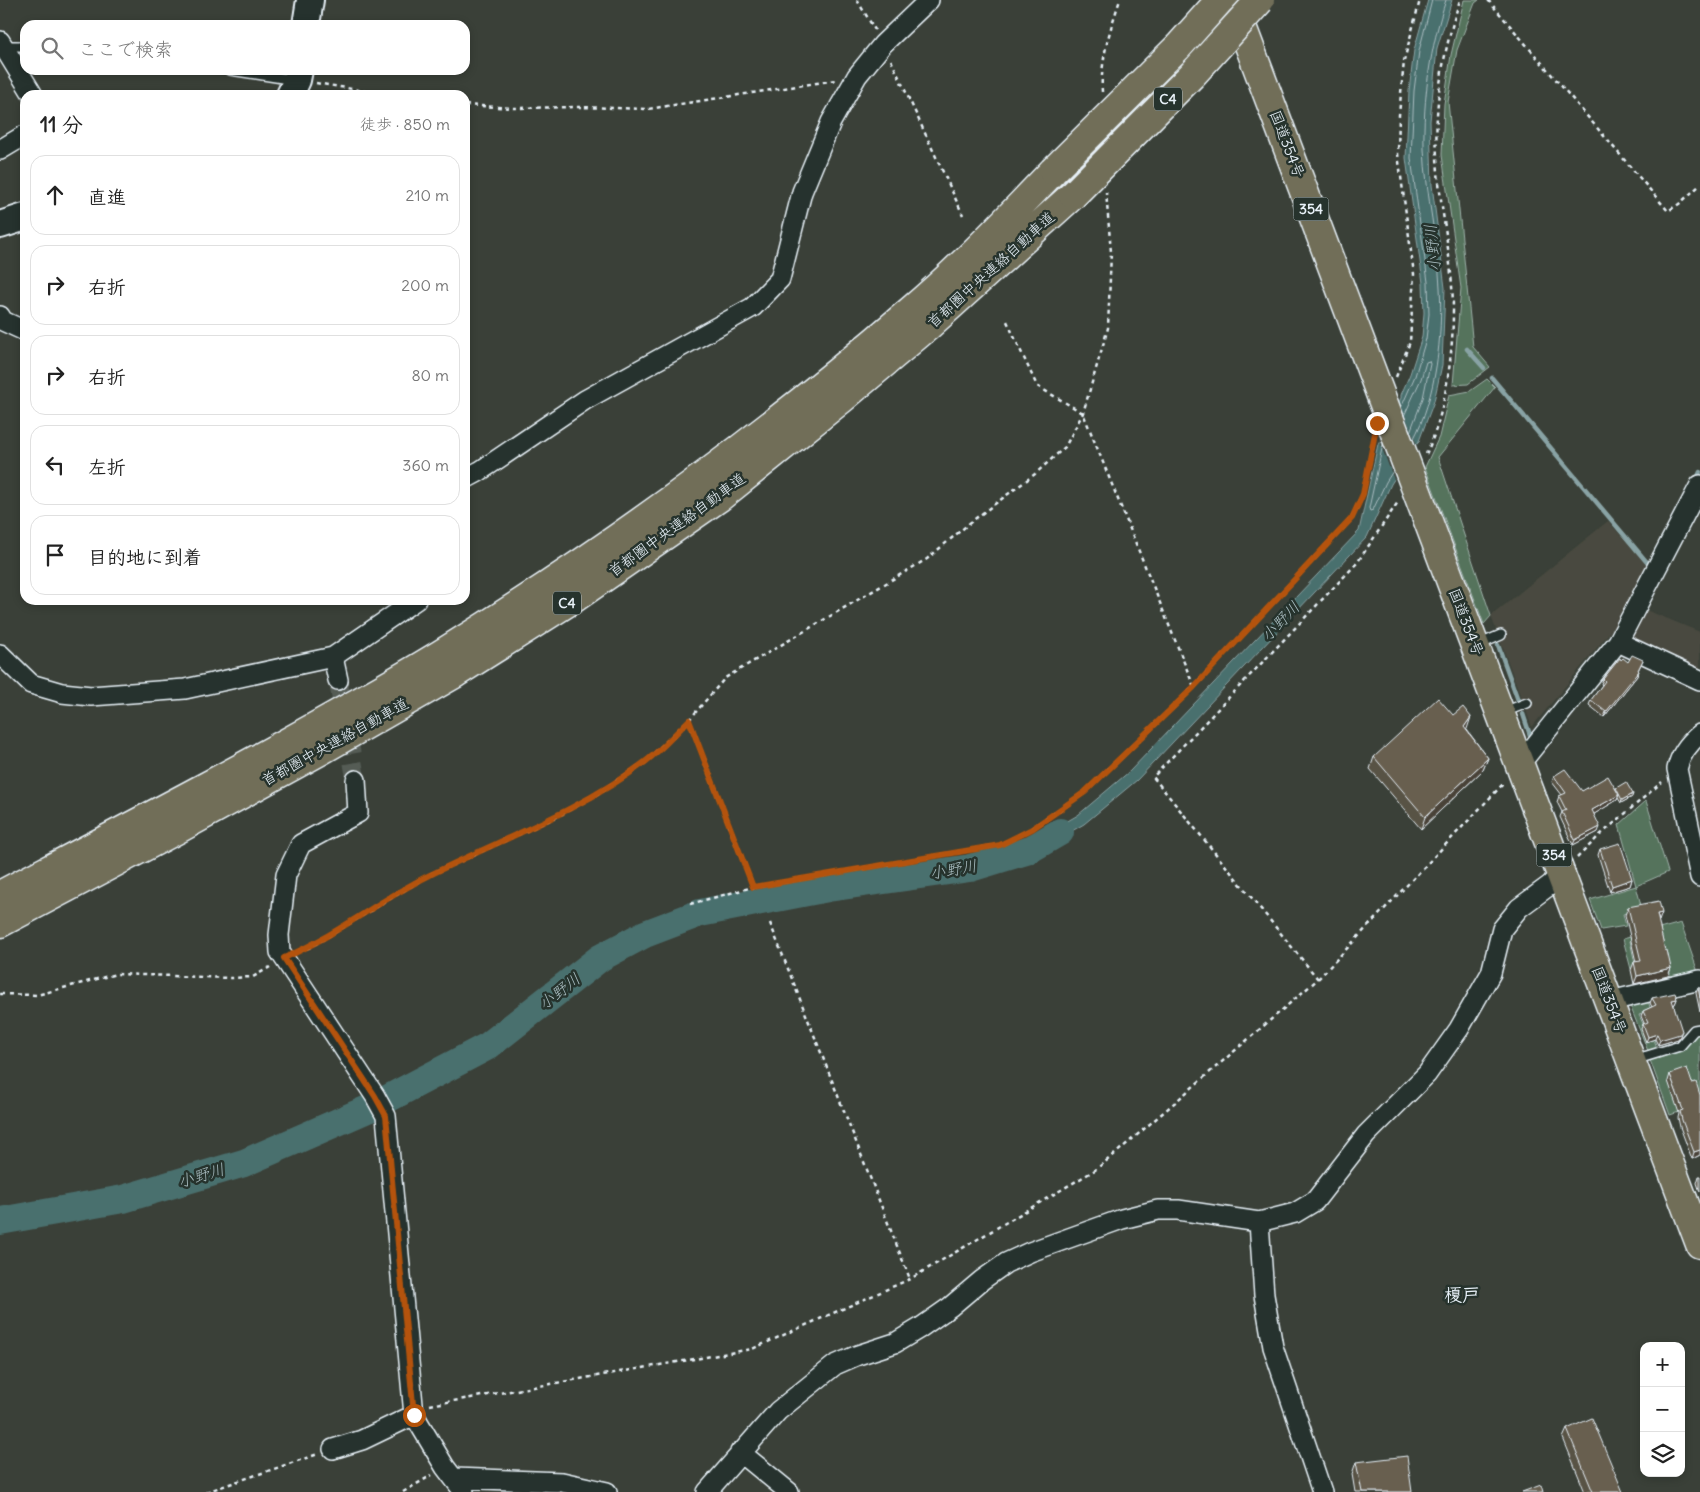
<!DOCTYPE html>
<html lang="ja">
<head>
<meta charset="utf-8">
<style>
	:root { --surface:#fff; --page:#f2f2f2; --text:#222; --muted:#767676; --line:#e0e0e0 }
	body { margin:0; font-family:Delius,"Klee One",sans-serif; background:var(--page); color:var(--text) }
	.controls { position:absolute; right:15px; bottom:15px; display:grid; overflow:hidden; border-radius:10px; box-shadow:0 2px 8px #0003 }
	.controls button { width:45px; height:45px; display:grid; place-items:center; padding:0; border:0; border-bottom:1px solid var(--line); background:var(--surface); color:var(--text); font:25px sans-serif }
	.stop { position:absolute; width:15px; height:15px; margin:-11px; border:4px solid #b45309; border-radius:50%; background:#fff }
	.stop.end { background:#b45309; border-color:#fff; box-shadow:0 1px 5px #0008 }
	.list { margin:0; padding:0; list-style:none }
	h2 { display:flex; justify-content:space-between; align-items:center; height:65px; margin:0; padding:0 20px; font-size:21px }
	h2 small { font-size:16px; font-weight:400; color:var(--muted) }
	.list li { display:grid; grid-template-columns:32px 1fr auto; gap:15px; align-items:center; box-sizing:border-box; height:80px; margin:0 10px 10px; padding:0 10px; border:1px solid var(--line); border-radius:15px }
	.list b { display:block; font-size:19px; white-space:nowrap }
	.list em { font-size:16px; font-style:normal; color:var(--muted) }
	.icon { flex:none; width:28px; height:28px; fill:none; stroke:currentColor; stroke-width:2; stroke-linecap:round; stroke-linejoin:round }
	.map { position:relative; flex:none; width:1700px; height:1492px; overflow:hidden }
	.search { position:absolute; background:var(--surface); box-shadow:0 2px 8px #0003; left:20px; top:20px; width:450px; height:55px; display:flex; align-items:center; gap:12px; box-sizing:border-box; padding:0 18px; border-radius:15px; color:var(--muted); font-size:19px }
	.panel { position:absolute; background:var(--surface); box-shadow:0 2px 8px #0003; left:20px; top:90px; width:450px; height:515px; border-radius:15px }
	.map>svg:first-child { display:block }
</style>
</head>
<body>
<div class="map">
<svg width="1700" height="1492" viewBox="0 0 1700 1492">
	<rect width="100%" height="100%" fill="#3a4038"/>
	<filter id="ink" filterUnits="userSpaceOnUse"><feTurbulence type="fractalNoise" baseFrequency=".02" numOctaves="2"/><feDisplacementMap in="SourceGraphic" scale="10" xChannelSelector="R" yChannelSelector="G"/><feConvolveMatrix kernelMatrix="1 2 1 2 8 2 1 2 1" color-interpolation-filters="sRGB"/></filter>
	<g filter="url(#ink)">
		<path fill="#48493f" d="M1608,521L1648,566L1619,621L1532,727L1491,616Z
			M1641,608L1700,632V675L1632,640L1630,636Z"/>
		<path fill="#55735b" stroke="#9eb2aa" d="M1464,0H1479L1475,3L1457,50L1448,102L1473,347L1490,367L1468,384L1453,385L1461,288L1442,155L1444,104L1451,55Z
			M1487,379L1495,387L1438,457L1491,616L1484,624L1425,467L1439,437L1449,395L1470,391Z
			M1646,801L1668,872L1636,886L1642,909L1623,914L1626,926L1601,930L1590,900L1636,886L1619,825Z
			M1681,923L1699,975L1672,981L1660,935L1630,941L1636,968L1631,969L1623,939Z
			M1647,998L1651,1010L1639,1015L1644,1026L1649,1025L1657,1048L1648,1051L1629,1003Z
			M1700,1033V1105L1670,1115L1650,1060L1681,1049L1695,1034Z"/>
		<path fill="#4a6f6e" stroke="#89a3a5" d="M1428,0H1452L1437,48L1430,121L1432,185L1445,288L1442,365L1434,401L1419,441L1391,484L1367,537L1137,780L1084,824L1029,856L1028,844L1078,815L1130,771L1359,531L1378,444L1401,398V395L1410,374L1422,337L1424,313L1423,283L1406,158L1409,91L1414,50Z"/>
		<path fill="#3a4038" d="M1398,399L1417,445L1395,482L1379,440Z"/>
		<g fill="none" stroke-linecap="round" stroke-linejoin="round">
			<path stroke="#a9bdc1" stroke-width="1" d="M1401,408L1415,376L1426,339L1429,314L1428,282L1411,158L1414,91L1419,51L1432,0
				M1404,416L1421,379L1426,362L1429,361L1430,364L1423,398L1410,432
				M1413,440C1436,398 1443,335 1440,288C1438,242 1426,196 1424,149C1423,98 1430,48 1446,0
				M1383,444L1369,508L1370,511L1373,510L1386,482L1393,471"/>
			<path stroke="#89a3a5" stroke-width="4.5" d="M1467,349L1484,368
				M1492,378L1651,567
				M1696,481L1700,472
				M1498,645L1518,700
				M1523,714L1531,738"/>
			<path stroke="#4a6f6e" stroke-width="28" d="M0,1221L123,1199L244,1163L370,1108L488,1046L600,958L645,934L700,913L828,888L970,868L1029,850L1060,832"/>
			<path stroke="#545b55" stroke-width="19" stroke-dasharray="19 9" stroke-linecap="butt" d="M338,680L356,780"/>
			<defs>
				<path id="lane" d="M3,46H25
					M230,70L295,80
					M1478,645L1501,635
					M1504,712L1527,703
					M1634,1060L1680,1046L1694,1030L1700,1029"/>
				<path id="street" d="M0,41L33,95
					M0,150L25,135
					M0,316L3,321L25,331
					M465,479L480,471L585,400L753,307L780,279L802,192L831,122L857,76L883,44L929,0
					M1618,642L1700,680
					M0,654L31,684L62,693L91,696L185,689L333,657L416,600
					M333,657L338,680
					M1700,734C1689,743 1680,755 1677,769L1700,877
					M1520,764L1618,642L1700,485
					M356,780L358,813L301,844L286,875L279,935L280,952L375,1096L386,1116L414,1415L445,1467L464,1492
					M1610,1001L1700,980
					M1259,1222L1264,1295L1273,1347L1322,1492
					M333,1449L362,1440L414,1415
					M740,1452L789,1492
					M454,1478L562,1482L607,1492
					M707,1492L778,1411L835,1365L858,1355L895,1343L920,1328L950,1307L982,1280L1006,1263L1030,1252L1122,1219L1158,1210H1178L1259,1222L1295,1213L1315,1201L1366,1135L1427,1074L1459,1029L1491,973L1502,929L1519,908L1550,885L1561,874"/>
				<path id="secondary" d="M306,25L310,0
					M290,95L297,80L299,70
					M0,225L25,217"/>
				<path id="highway" d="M1232,0L1700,1244
					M0,895C122,831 244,768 364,699C392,683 420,667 447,650C610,549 765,436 910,311C961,268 1007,219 1053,171
					M0,923L180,828L322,750L456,673L573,599L720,497L843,398L926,328L1073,195"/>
			</defs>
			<use href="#lane" stroke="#e8f1f8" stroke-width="12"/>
			<use href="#street" stroke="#e8f1f8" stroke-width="22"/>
			<use href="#secondary" stroke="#e8f1f8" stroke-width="30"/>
			<use href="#highway" stroke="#e8f1f8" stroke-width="31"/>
			<path stroke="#e8f1f8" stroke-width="2.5" stroke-dasharray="4 4" stroke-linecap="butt" d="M857,0L875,30
				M1488,0L1668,211L1679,204L1700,185
				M891,60L963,215
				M316,83L388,95
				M1102,92C1100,61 1110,29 1120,0
				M465,105L514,108L580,107L648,109L836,80
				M1396,377L1410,342L1414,274L1398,154L1399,115L1404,61L1420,0
				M1426,454C1448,409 1456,335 1452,286C1449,243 1439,200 1437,157C1434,102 1443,52 1460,0
				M1194,687L1352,518L1363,494L1374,439
				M689,720L753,887
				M1577,858L1599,836L1662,782
				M690,904L753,887L1000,845L1032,829L1085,792L1194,687L1083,413L1037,386L1006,319
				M770,923L910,1279
				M299,951L310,947L427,876L558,816L600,792L647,761L689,720L725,678L927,559L972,521L1035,474L1065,447L1083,413L1108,328L1111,252L1106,192
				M1318,979L1153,777L1357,563L1398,502
				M0,994L37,995L116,974L231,978L253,977L270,967
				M430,1405L752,1349L910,1279L1095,1170L1115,1154L1318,979L1503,784
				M206,1492L318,1454
				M403,1492L432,1475"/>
			<use href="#lane" stroke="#26332d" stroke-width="9"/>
			<use href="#street" stroke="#26332d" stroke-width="19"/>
			<use href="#secondary" stroke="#26332d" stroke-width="26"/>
			<use href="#highway" stroke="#716e59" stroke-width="28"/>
			<defs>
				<path id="highway-bridge" d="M1053,171L1179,46L1220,0
					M1073,195L1192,75L1260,0"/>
			</defs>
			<use href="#highway-bridge" stroke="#e8f1f8" stroke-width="31" stroke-linecap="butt"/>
			<use href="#highway-bridge" stroke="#716e59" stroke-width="28"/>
		</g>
		<path fill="#595245" stroke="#e8f1f8" d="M1621,660L1638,670L1637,676L1604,717L1589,705L1591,700L1602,685L1601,684L1603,679Z
			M1467,730L1488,758L1483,770L1421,829L1370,769L1374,757Z
			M1554,776L1582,791L1616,788L1632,797L1621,803L1618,798L1617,800L1594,814L1598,832L1573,845L1560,817L1562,812L1557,802L1559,796L1562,795L1552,782Z
			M1600,849L1632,879L1630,886L1610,892L1598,855Z
			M1628,907L1658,921L1665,951L1671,968L1668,976L1634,984L1631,970L1634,962H1636L1625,915Z
			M1698,988H1700V1012L1696,993Z
			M1652,998L1677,999L1675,1004L1674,1005L1680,1036L1678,1039L1658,1045L1655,1039L1646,1042L1641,1029L1643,1024L1644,1023L1641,1016L1643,1011L1652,1007L1650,1003Z
			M1670,1074L1700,1155L1692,1159L1680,1127L1678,1118L1679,1113L1668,1081Z
			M1699,1176H1700V1192L1697,1183Z
			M1567,1429L1623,1492H1585L1563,1438Z
			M1356,1462L1412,1492H1355L1352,1474Z"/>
		<path fill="#484238" stroke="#e8f1f8" d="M1643,660L1636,675L1639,671L1637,676L1604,717L1606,712Z
			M1471,717L1467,729L1460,739L1464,727Z
			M1488,758L1483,770L1421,829L1425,817Z
			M1633,794L1632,797L1621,803L1622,800Z
			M1619,795L1617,800L1591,816L1592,810Z
			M1600,827L1598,832L1573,845L1575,840Z
			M1632,879L1630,886L1610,892L1612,886Z
			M1662,913L1659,921L1657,914Z
			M1671,968L1668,976L1634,984L1637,976Z
			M1677,999L1675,1004L1670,1006L1672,1000Z
			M1682,1031L1680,1036L1678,1039L1658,1045L1660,1040Z
			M1657,1034L1655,1039L1646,1042L1648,1037Z
			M1700,1150V1155L1692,1159L1694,1152Z"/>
		<path fill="#675f50" stroke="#e8f1f8" d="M1632,655L1643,660L1638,670L1639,671L1606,712L1591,700L1605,681L1603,679L1620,658L1621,660L1623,658L1628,662Z
			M1438,698L1453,715L1463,707L1471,717L1464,727L1488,758L1425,817L1374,757Z
			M1565,769L1582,791L1608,776L1619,795L1592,810L1600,827L1575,840L1562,812L1566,810L1559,796L1566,793L1554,776Z
			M1626,782L1633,794L1622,800L1616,788Z
			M1620,843L1632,879L1612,886L1600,849Z
			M1659,901L1662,913L1657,914L1665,951L1667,950L1671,968L1637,976L1634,962L1641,961L1628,907Z
			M1698,988H1700V998Z
			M1675,993L1677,999L1672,1000L1682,1031L1680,1034L1660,1040L1657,1034L1648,1037L1643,1024L1648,1022L1643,1011L1656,1005L1652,998Z
			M1687,1068L1692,1083L1696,1082L1700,1095V1150L1694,1152L1682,1120L1680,1111L1683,1110L1670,1074Z
			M1592,1418L1623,1492H1593L1567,1429Z
			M1407,1456L1412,1492H1362L1356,1462Z
			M1541,1485L1543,1492H1522Z"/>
	</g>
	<g fill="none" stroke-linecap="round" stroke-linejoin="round" filter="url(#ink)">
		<path stroke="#b45309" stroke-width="6" d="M414,1415L386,1116L375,1096L284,958C335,936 378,901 428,876C501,839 579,812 645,762C661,750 675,734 689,720L753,887L1000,845L1032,829L1085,792L1194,687L1352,518L1363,494L1377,423"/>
	</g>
	<g text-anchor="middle" stroke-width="5" stroke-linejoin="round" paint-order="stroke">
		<g fill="#26332d" stroke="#aeb8bb" stroke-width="1">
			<rect x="1154" y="87.5" width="28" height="23" rx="4"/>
			<rect x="1293.5" y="197.5" width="35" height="23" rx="4"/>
			<rect x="553" y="591.5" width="28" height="23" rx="4"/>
			<rect x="1536.5" y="843.5" width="35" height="23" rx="4"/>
		</g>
		<g font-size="14" font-weight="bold" fill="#e8f1f8">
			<text x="1168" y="104">C4</text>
			<text x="1311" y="214">354</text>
			<text x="567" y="608">C4</text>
			<text x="1554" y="860">354</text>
		</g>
		<g font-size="15" fill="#e8f1f8" stroke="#26332d">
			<text transform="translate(1287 144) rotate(69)" y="5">国道354号</text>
			<text transform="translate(991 270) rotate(-42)" y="5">首都圏中央連絡自動車道</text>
			<text transform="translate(677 525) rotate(-36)" y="5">首都圏中央連絡自動車道</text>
			<text transform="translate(1466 622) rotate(69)" y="5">国道354号</text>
			<text transform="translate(335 742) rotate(-29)" y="5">首都圏中央連絡自動車道</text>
			<text transform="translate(1609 1000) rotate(69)" y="5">国道354号</text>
		</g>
		<g font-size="16" font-style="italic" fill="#a9bdc1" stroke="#26332d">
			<text transform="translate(1432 248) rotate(-96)" y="6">小野川</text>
			<text transform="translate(1280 621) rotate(-46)" y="6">小野川</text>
			<text transform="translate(953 869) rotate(-10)" y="6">小野川</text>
			<text transform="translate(559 991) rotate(-38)" y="6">小野川</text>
			<text transform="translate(201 1175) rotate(-17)" y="6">小野川</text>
		</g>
		<g font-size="18" font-weight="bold" fill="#e8f1f8" stroke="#26332d">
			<text x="1462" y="1301">榎戸</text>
		</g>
	</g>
</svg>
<div class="controls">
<button>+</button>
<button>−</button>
<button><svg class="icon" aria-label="layers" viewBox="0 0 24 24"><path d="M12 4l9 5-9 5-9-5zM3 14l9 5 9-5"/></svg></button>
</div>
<div class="stop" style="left:414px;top:1415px"></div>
<div class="stop end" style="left:1377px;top:423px"></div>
<div class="search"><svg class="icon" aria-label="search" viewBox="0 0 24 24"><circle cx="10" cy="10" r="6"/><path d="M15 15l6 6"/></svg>ここで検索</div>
<section class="panel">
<h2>11 分<small>徒歩 · 850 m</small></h2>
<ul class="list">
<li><svg class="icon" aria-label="ahead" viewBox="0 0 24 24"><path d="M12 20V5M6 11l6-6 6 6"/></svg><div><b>直進</b></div><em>210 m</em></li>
<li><svg class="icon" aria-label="right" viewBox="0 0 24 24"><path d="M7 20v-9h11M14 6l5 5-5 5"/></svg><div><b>右折</b></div><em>200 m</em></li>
<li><svg class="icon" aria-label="right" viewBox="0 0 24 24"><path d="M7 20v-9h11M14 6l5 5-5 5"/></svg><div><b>右折</b></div><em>80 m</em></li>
<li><svg class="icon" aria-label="left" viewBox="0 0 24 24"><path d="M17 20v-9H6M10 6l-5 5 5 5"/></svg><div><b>左折</b></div><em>360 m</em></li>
<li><svg class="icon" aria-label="arrive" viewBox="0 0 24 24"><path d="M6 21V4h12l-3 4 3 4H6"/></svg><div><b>目的地に到着</b></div></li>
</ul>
</section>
</div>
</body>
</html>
